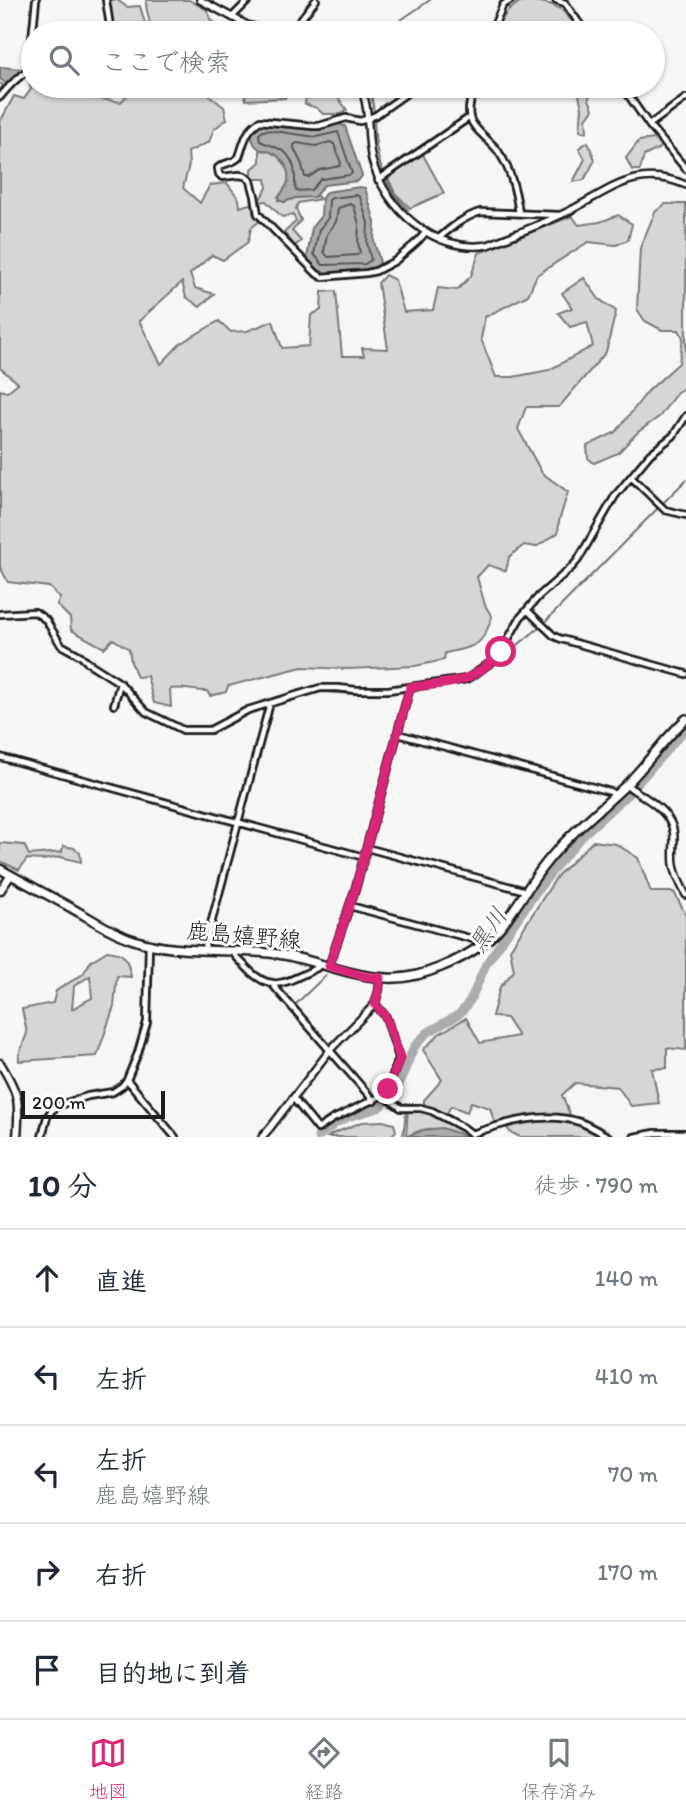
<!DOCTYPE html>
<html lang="ja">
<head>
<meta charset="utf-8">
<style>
	:root { --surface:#fff; --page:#f6f6f7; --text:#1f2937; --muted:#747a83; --line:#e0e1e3; --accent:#db2777 }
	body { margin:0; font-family:Itim,"Klee One",sans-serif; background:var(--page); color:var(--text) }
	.scale { position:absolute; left:21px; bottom:18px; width:144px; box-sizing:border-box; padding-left:7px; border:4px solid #1c1c1c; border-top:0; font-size:19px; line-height:24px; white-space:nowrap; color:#1c1c1c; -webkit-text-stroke:5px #fff; paint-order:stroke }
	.stop { position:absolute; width:21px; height:21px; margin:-16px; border:5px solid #db2777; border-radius:50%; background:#fff }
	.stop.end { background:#db2777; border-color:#fff; box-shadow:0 2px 7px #0008 }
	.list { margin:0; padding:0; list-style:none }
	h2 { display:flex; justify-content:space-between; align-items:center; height:91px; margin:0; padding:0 28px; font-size:30px }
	h2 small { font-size:23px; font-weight:400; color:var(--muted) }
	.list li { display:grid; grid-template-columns:46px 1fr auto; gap:21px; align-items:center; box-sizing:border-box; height:98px; padding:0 28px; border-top:2px solid var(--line) }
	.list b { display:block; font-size:26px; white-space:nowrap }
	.list p { margin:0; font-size:23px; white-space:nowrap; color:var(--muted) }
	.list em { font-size:23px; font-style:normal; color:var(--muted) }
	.icon { flex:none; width:38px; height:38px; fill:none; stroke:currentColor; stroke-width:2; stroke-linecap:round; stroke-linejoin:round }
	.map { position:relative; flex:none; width:686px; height:1137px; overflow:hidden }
	.search { position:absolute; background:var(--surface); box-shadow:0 2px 5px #0004; left:21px; right:21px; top:21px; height:77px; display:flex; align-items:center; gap:18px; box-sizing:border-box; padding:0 24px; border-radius:38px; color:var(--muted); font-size:26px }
	.sheet { height:581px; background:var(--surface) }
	nav { display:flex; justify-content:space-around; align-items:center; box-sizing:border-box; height:98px; border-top:2px solid var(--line); background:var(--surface); font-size:19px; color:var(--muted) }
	nav a { display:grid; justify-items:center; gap:4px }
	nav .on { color:var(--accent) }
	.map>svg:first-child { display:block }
</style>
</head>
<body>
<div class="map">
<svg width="686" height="1137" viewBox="0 0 686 1137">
	<rect width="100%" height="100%" fill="#f6f6f6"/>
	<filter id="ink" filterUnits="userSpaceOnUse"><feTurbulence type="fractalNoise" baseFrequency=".0143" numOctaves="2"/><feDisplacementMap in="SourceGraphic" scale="14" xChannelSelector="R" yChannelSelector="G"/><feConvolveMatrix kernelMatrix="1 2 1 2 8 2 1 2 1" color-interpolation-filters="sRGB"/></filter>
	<g filter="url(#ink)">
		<path fill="#d6d6d6" stroke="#797979" stroke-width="2" fill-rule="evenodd" d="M109,0H117L127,7L140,6L147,30L135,32L131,25L121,29V33H114Z
			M146,0H189L207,10L212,21L224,28V33H150C152,22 145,11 146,0Z
			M522,1C556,1 562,7 581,33H552L512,28L506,33H495C502,19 507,8 522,1Z
			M33,75V86H85L94,98L121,102L129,93L126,86H207L210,96L224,107L227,119L214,129L209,142L188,152L189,165L183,188L200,203L210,185L227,183L239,199L240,207L253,203V213L261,220L251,228L248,242L223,260L212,255L190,274L195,288L214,294L200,307L186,297L182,282L139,321L161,364L181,343L219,321L231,332L247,331L273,321L282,348L309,346L311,315L321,310L322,292L336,291L342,356H364L362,348L388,349L378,283L385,275L395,280L404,312L433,310L438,288L457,290L471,276L479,253L572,216L579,225L600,222L618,215L632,224L628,240L616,245L588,242L537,275L528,295L485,317L481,339L496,377H513L549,370L593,346L587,322L570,327L558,313L572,308L562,293L584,278L599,299L616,311L606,352L559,407H526L518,429L542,473L568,492L559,521L558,533L536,547L524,545L509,557L506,571L488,565L477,577L485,605L492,617C482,648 475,646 445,653L444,660L415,666L348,669L302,667L228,686L226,692L210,696L207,691C194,691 183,687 170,689L171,707L154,703L147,676L137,677L131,662L129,649L113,639L104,648L71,630L70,618L57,605L60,598L49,587L8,582L0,567V390L7,392L18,383L0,368V122L14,96L24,99L31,89L29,80Z
			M213,86H288L285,98L246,100L244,89Z
			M307,86H330L347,110L342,114H323L317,108L305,104Z
			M577,86H591L589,99L593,109L586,119L587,132L580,131L582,108Z
			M654,139L662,147L644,156L640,170H632L626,158L639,141Z
			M588,142L595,160L584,180L573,182L585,159L579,148Z
			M260,150C277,150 292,165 288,182C287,187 282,193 278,197L284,202L295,198L317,196L320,199L298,203L296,209L301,220L292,231L301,241L295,246L284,233L296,221L293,215L282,217L266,201L258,202L267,188L266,179H252V169L260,162Z
			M422,153L444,193L410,208L395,193L387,176Z
			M665,204H686V387L677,392L660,416L638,432L618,453L594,463L588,458L587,446L616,432L648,391L679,363L683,338L679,330H662L645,321L637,309L640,248L655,212Z
			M593,841L616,844L638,858L651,892H674L686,915V1050L667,1048V1068L652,1069L659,1103L631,1106L618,1087L575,1083L562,1095L570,1115L616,1137H520L510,1132L503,1122L495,1124L490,1108L471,1102L467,1112L451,1106L447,1113L473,1132L481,1135L482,1137C461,1137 443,1125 423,1130C417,1131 411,1135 406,1137L408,1107L424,1106V1100L442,1080L423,1050L439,1034L466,1018L480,1043L518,1036L506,1018L492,1016L500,987L514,971L510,949L558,875Z
			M0,843L24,845L29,855L62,852L63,846L74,848L80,853L81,862L61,857L42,860L27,859L19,870L0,861Z
			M107,951C127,953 127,959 131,977L117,976L114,1006L97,1056L19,1061V1055L27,1033L22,1009L53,1003L56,991L83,974L91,961ZM90,976L92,998L72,1009L74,986Z
			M383,1121L394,1124L396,1131L390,1137H328L332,1134L362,1122Z"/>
		<path fill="#acacac" stroke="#727272" stroke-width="2" d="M0,67L24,69L7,84L0,79Z
			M267,123L316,130L337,124L345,126L362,176L358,181L324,185L314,197L295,198L284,202L278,200C280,193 287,188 288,181C290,168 281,155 268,151C261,148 264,153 258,148C253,145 252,139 251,134L260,124Z
			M360,187L365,188L375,222L374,242L380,262L378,266C367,271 328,278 318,270C314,267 310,261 307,258L312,227L321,216L322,198L326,192Z
			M442,1128L468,1137H407L423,1130Z"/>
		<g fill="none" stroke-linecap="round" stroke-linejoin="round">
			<path stroke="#565656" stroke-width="2" d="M267,130L316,137L338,132L352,173L350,175L321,179L311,190L296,191C294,184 296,176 294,168C289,148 275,148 260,141L259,134L263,131Z
				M330,142L334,144L341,163L340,166L320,170L309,177H305L302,165L294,148V145L297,143L316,146Z
				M356,195L360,197L368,223L367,243L371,260L365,264L323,265L314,254L319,230L328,218L329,200L332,198Z
				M350,204L354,206L359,224L358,242L360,253L357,255L328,257L324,252L327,234L336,222L338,208Z"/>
			<path stroke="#727272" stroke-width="2" d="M382,33L430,0
				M0,83L3,85L0,90
				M368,86L371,92L374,113
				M374,119C375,156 381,182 408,210
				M663,503L686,480
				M544,623L658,508
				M415,690L462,684L477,678L540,627
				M275,705L322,692L354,694L405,692
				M184,734L212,733L240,717L264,707
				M354,903L483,938
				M335,960L352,911
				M296,1004L326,975
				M391,1106L406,1112L403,1137"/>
			<path stroke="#acacac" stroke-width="9" d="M318,1137L336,1123L348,1117L378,1108L393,1096L398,1087L414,1047L427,1033L458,1015L463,1010L471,999L486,964L536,892L557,865L584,834L629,793L686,728"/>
			<defs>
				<path id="minor" d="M106,0L111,33
					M556,0L565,3L586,33
					M232,17L249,0
					M290,33L316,0
					M491,33L503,5L511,0
					M29,69L36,0
					M417,86L376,115L367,119L360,121L346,118L319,126H313L260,121C246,129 244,143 239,157C233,164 224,162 218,168L219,174L222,177L239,175L245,176L251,181L255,196L258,214L317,274L322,277L367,273L376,271L395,261L418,241L426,232
					M475,86C472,95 467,108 470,118C473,129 491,141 498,151C511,169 516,191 519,213
					M622,86L649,125L686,169
					M0,97C9,86 20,74 33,68
					M649,125L686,98
					M378,180L470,117
					M439,238C452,227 464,217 480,212L559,215
					M631,477L665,510L686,515
					M527,610L554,636L561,639L686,674
					M0,614L35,612L46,620L61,645L81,656L87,662L120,683L146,712L183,730H210L248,710L320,688H338L356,690H388L467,679L493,661L501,652L520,618L539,596L572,567L578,560L615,496L650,454L673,436L686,416
					M114,705L120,683
					M398,734L611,792L614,795
					M0,757L364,857
					M367,848L526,891
					M350,906L476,940L482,944
					M204,950L270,703
					M232,951C236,958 242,962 247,968C272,995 288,981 317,968L320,964
					M329,966L355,890L410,687
					M272,984L374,1101
					M127,1080L175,1137
					M383,1095L401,1108H421L432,1111L464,1128L472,1134C506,1122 545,1111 580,1122C590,1126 600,1132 609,1137
					M293,1098L318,1129L333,1119L383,1095L388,1089L399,1058L386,1017L375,1004
					M42,1137L47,1117L52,1110L60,1105L88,1096L113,1092L122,1086L127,1080L138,1053L147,1022L149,945
					M634,1137L655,1133H686"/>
				<path id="tertiary" d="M200,0L247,25L278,33
					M360,86C371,108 366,136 372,160C385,209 435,254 488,245C515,234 543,224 569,211C611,190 636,164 686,185
					M626,785C641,795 660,805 669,820C679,835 670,853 675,869C677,878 682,887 686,895
					M262,1137L270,1128L330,1050L375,1004L379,990L380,978"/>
				<path id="secondary" d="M0,891L11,875
					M0,1063C19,1094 20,1101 17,1137"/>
				<path id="primary" d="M0,869C25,883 50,896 75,910C93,920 111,932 131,939C178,956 229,947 278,954C318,960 356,980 397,978C423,977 459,961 480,946C509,925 524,890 546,863C569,834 599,811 626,785C647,764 664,739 686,719"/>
			</defs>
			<use href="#minor" stroke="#1c1c1c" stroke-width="10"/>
			<use href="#tertiary" stroke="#1c1c1c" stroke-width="10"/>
			<use href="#secondary" stroke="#1c1c1c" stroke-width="11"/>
			<use href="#primary" stroke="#1c1c1c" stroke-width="12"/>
			<use href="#minor" stroke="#fff" stroke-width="4.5"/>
			<use href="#tertiary" stroke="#fff" stroke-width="5"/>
			<use href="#secondary" stroke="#fff" stroke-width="6"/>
			<use href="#primary" stroke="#fff" stroke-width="7"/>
		</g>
	</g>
	<g fill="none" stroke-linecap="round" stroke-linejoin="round" filter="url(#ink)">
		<path stroke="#db2777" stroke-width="9" d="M388,1089L400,1058L386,1017L375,1004L379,990L380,978L363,976L329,966L355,890L410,687C451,683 471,685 501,652"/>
	</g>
	<g text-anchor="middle" stroke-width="6" stroke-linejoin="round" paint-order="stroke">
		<g font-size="23" fill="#1c1c1c" stroke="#fff">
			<text transform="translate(244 935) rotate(5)" y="8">鹿島嬉野線</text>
		</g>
		<g font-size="24" font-style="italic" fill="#5d5d5d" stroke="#fff">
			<text transform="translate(488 930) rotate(-56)" y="8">黒川</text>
		</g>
	</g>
</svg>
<div class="scale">200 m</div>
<div class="stop" style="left:501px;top:652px"></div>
<div class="stop end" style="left:388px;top:1089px"></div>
<div class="search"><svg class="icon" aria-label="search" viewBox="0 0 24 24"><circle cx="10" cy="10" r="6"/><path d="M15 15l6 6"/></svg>ここで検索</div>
</div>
<section class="sheet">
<h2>10 分<small>徒歩 · 790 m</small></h2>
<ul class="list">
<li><svg class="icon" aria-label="ahead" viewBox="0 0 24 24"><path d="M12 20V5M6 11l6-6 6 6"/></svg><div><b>直進</b></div><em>140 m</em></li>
<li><svg class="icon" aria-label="left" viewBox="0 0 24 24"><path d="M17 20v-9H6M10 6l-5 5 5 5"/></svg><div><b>左折</b></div><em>410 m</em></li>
<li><svg class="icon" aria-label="left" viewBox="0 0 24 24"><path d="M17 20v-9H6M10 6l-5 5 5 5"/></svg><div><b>左折</b><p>鹿島嬉野線</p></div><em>70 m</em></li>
<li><svg class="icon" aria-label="right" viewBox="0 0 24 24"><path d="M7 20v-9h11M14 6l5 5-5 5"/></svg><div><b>右折</b></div><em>170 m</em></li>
<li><svg class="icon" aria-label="arrive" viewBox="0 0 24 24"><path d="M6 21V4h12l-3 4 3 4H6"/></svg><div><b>目的地に到着</b></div></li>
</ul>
</section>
<nav>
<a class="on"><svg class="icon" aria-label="map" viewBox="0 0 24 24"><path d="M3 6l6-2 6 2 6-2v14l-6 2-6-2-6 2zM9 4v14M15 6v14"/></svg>地図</a>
<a><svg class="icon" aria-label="directions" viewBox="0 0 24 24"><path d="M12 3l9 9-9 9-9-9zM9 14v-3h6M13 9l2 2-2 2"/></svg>経路</a>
<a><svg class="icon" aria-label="saved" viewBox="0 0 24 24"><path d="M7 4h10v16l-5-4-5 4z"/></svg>保存済み</a>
</nav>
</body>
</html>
